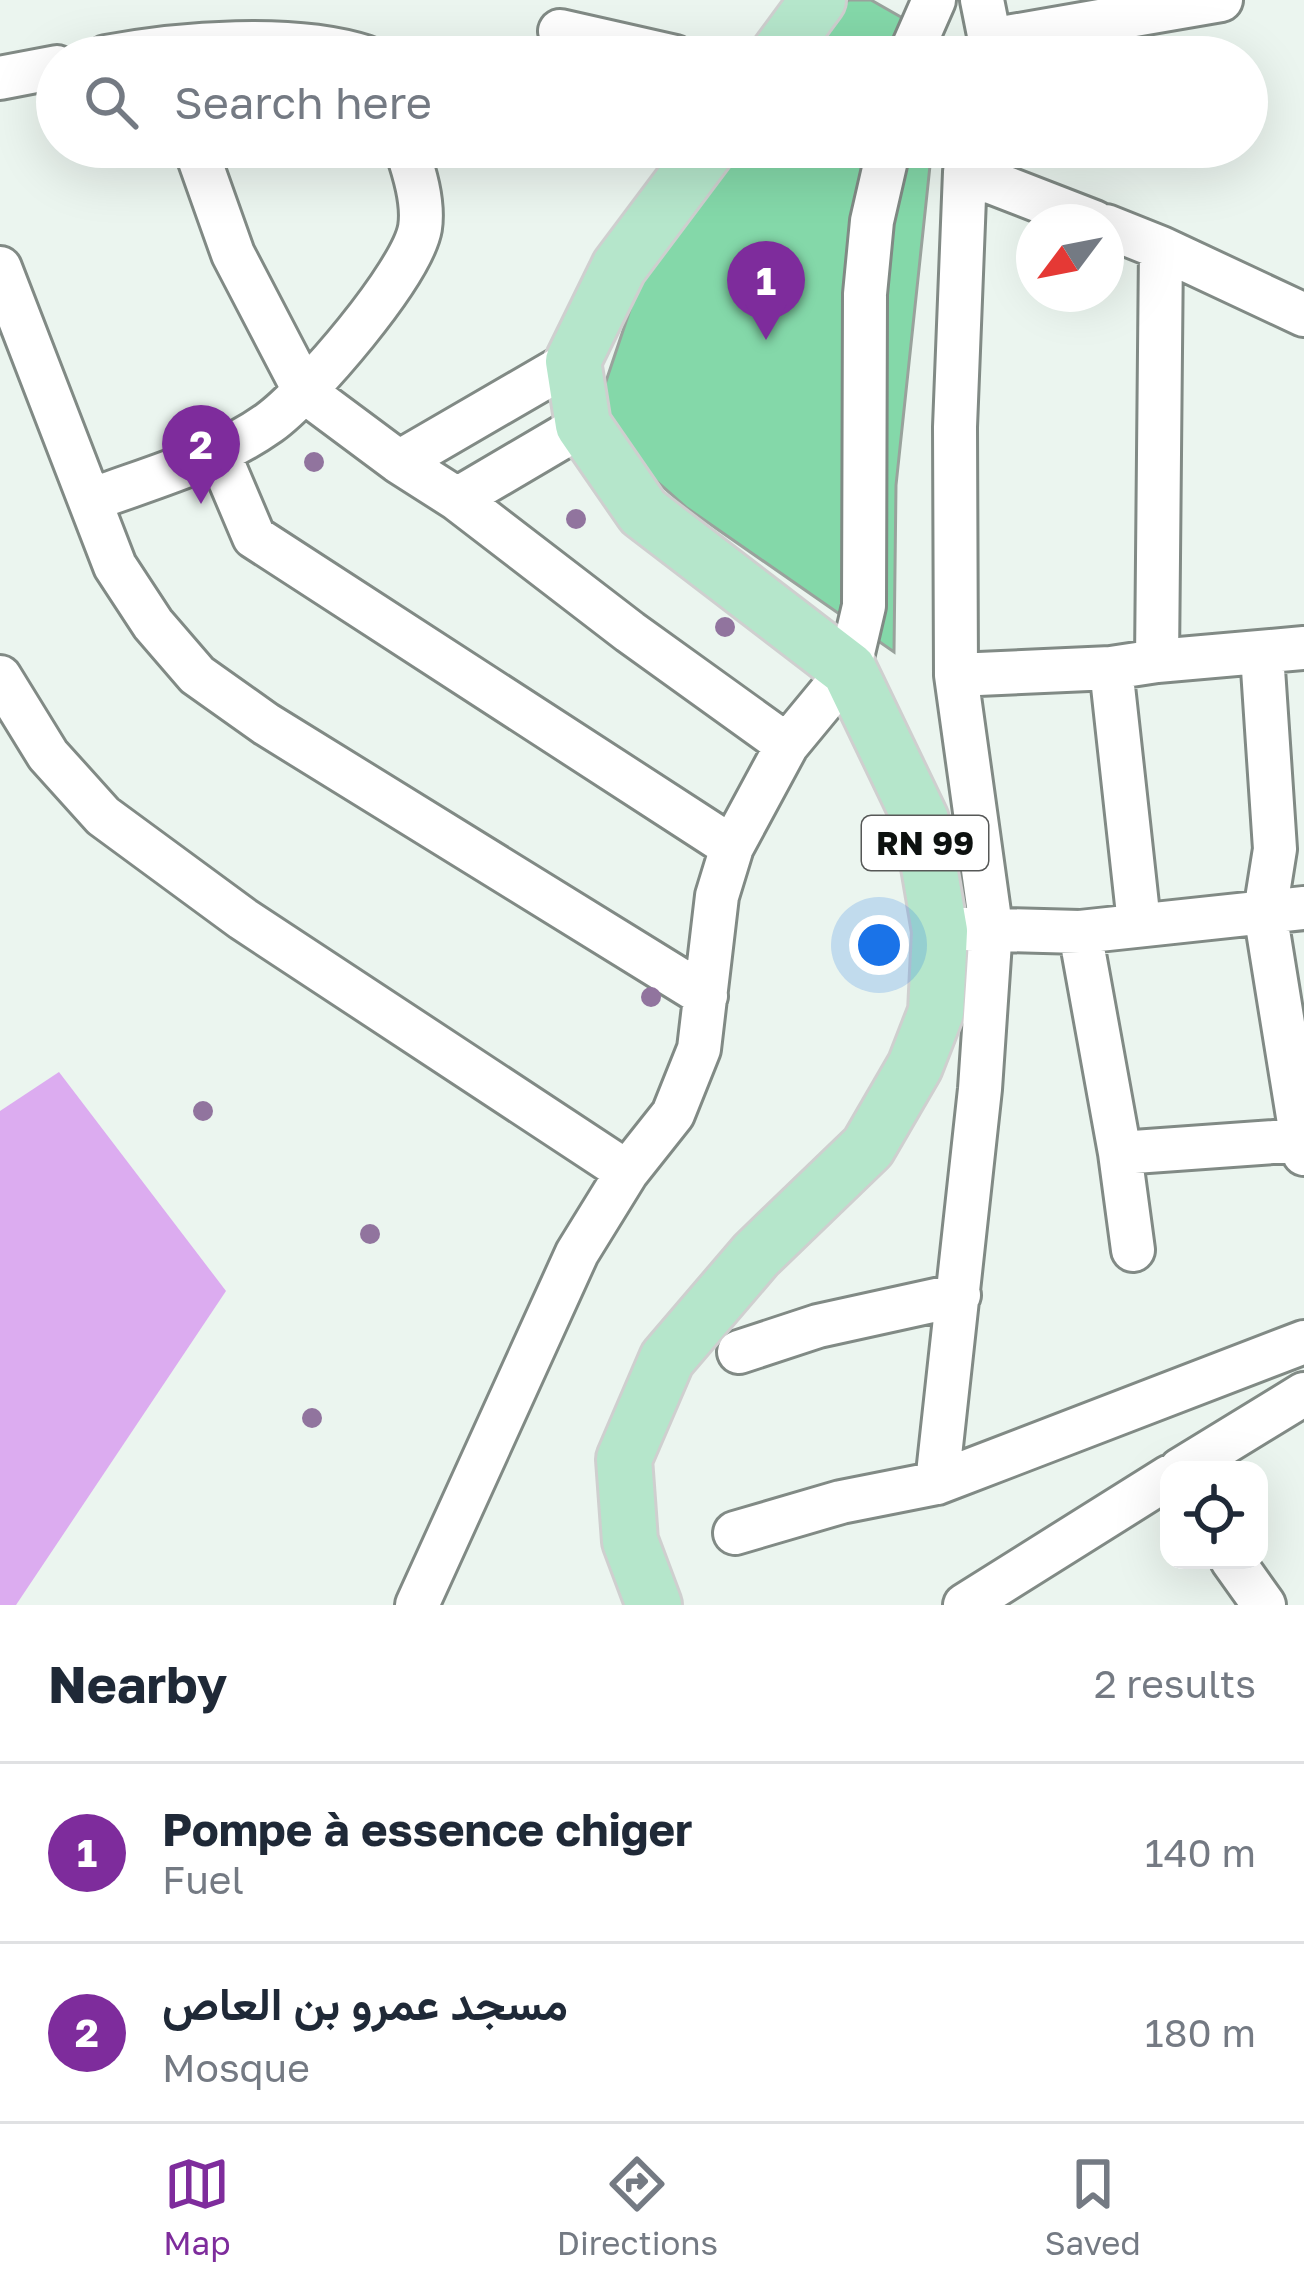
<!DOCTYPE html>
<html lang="en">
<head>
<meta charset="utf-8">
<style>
	:root { --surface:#fff; --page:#f6f6f7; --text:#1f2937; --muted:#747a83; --line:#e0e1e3; --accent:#7e2c9c }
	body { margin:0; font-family:"Golos Text",Vazirmatn,sans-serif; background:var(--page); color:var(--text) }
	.controls { position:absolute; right:36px; bottom:36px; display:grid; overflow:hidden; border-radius:24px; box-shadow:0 12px 48px #0002 }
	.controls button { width:108px; height:108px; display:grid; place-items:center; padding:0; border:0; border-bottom:3px solid var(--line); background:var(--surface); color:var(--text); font:60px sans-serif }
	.compass { position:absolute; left:1016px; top:204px; width:108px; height:108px; border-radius:50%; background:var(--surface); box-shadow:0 12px 48px #0002; rotate:238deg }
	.you { position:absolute; left:879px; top:945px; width:42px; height:42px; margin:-30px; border:9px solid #fff; border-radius:50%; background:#1a73e8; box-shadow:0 0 0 18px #1a73e833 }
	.badge { display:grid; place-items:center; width:78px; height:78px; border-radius:50%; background:var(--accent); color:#fff; font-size:39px; font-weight:700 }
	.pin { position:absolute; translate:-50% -99px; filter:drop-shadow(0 3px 6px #0008) }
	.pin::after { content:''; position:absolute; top:63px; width:42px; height:36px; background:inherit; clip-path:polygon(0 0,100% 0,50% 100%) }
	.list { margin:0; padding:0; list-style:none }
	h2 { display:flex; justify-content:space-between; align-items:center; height:156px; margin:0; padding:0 48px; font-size:51px }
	h2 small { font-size:39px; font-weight:400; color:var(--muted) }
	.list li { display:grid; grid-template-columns:78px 1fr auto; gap:36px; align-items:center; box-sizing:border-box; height:180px; padding:0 48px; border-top:3px solid var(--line) }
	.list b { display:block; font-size:45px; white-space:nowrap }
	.list p { margin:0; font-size:39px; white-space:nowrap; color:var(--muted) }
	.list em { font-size:39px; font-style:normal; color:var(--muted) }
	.icon { flex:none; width:66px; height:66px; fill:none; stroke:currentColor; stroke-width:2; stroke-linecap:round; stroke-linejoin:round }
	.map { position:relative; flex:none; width:1304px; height:1605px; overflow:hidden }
	.search { position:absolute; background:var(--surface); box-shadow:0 12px 48px #0002; left:36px; right:36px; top:36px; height:132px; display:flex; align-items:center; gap:30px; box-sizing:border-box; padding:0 42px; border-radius:66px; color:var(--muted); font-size:45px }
	.sheet { height:516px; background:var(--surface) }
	nav { display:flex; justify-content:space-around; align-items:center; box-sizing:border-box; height:168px; border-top:3px solid var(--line); background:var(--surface); font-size:33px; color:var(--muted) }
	nav a { display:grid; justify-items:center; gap:6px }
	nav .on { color:var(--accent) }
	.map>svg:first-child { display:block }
</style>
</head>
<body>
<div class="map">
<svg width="1304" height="1605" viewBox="0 0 1304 1605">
	<rect width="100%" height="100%" fill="#ebf5ef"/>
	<path fill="#dcacf0" d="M59,1072L226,1291L16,1605H0V1111Z"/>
	<path fill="#84d8a9" stroke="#99a29c" stroke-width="3" d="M848,0H871L943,41L941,57H806Z
		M738,147H932L896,485L894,652L687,508L627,455L599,402L641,277Z"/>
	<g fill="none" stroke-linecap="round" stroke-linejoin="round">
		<defs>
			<path id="minor" d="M982,0L990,40L987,57
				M560,31L675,57
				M990,40L1221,0
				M106,57C180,43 293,34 365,57
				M909,57L934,0
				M0,78L57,67
				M195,147L233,254L305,392L399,462L457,499L630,632L787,745
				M965,172L1094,222
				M1106,226L1161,248L1304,315
				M0,268L115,566L153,624L197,675L266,724L706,996
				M218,452L254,537L732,847
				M399,462L573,361
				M457,499L583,425
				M91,500C150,478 217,460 269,423C308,395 412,274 420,228C424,202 414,171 406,147
				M1262,654L1275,849L1265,912L1304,1154
				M1157,661L1304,648
				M956,675L1111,668
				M0,677L48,755L103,816L243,919L627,1172
				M1139,923L1111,668L1157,661L1161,248
				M965,929L1080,932L1304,908
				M1080,932L1120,1153L1133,1250
				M1120,1153L1301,1140
				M739,1352L818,1326L959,1295
				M1180,1470L1304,1394
				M937,1483L980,1089L991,927L956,675L955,427L965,172L970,147
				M735,1533L841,1502L937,1483L1304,1342
				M1232,1560L1264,1605
				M417,1605L577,1253L627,1172L673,1114L699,1049L717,896L732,847L787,745L849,670L864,606L865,294L872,221L889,147
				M965,1605L1169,1477"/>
			<path id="major" d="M776,57L818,0
				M654,1605L630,1541L624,1459L667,1359L756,1255L868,1147L915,1066L936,1012L940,931L921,820L849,670L643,512L583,425L573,361L619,267L709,147"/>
		</defs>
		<use href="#minor" stroke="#818a85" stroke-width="48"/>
		<use href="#major" stroke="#cfcfcf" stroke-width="60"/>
		<use href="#minor" stroke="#fff" stroke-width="42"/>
		<use href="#major" stroke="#b5e6cb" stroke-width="54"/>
	</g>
	<g fill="#91749e">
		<circle cx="314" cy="462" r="10"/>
		<circle cx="576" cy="519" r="10"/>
		<circle cx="725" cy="627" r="10"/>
		<circle cx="651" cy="997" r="10"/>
		<circle cx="203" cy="1111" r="10"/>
		<circle cx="370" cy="1234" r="10"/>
		<circle cx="312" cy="1418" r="10"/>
	</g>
	<g text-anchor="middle" stroke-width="9" stroke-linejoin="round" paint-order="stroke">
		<rect fill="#fff" stroke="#565857" stroke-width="3" x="862" y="816" width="126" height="54" rx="9"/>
		<g font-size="33" font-weight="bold" fill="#0d110f">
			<text x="925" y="855">RN 99</text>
		</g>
	</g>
</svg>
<div class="controls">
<button><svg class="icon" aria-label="locate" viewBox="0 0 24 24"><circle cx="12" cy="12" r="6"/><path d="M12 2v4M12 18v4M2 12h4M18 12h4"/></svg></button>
</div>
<svg class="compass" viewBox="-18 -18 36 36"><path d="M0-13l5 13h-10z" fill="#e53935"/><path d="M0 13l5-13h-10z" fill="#747a83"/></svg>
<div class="you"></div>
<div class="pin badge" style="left:766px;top:340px">1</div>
<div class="pin badge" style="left:201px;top:504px">2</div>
<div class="search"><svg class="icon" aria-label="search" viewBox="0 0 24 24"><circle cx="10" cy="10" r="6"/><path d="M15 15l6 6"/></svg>Search here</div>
</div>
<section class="sheet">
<h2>Nearby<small>2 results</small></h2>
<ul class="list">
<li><span class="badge">1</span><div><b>Pompe à essence chiger</b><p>Fuel</p></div><em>140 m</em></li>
<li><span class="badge">2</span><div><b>مسجد عمرو بن العاص</b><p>Mosque</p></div><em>180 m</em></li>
</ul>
</section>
<nav>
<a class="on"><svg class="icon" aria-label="map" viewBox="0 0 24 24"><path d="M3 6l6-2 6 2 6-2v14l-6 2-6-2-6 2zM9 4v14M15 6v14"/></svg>Map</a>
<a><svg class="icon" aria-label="directions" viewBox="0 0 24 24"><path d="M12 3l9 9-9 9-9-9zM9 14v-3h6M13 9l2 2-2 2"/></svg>Directions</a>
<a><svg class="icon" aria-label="saved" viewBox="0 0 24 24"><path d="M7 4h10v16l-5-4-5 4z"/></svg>Saved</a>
</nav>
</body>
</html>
